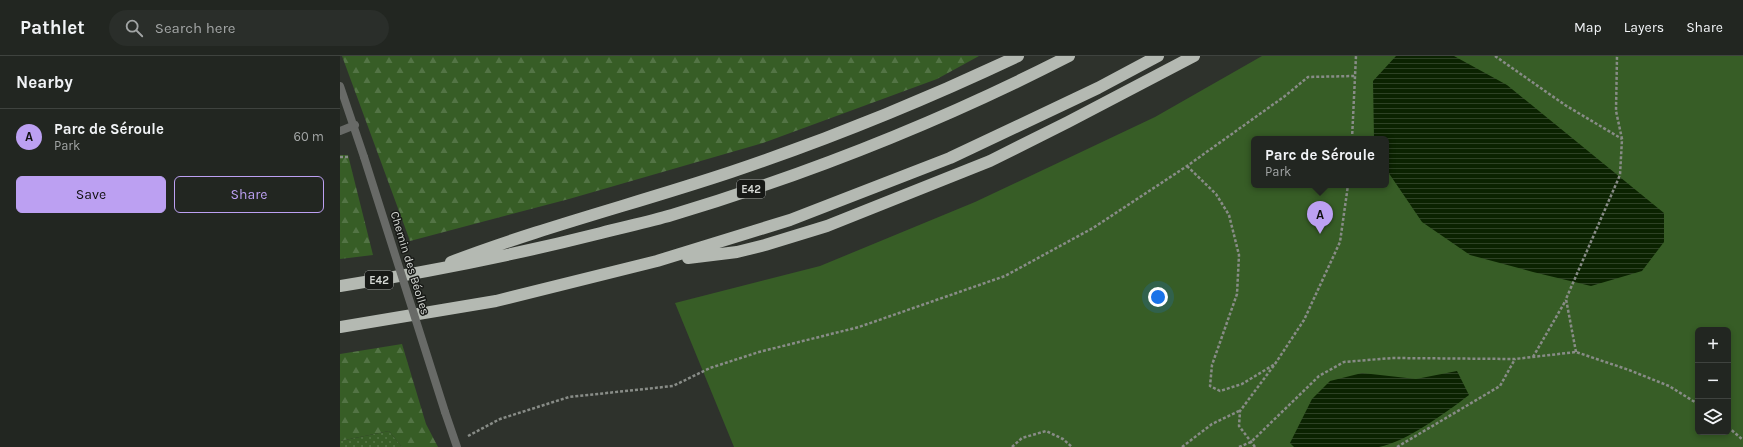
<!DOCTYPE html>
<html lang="en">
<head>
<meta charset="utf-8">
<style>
	:root { --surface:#222621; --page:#2a2e2a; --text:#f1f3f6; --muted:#a2a5a5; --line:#3f433f; --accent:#bca0f2 }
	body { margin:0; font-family:Karla,sans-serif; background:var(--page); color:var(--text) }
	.controls { position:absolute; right:12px; bottom:12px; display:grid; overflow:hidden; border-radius:6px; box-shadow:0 2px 6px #0003 }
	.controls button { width:36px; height:36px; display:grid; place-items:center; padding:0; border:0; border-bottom:1px solid var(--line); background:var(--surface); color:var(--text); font:20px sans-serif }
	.you { position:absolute; left:818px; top:241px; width:14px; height:14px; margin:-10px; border:3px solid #fff; border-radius:50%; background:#1a73e8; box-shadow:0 0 0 6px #1a73e833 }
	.badge { display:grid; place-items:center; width:26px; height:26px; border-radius:50%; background:var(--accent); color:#111; font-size:13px; font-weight:700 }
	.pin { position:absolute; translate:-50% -33px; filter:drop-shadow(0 1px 2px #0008) }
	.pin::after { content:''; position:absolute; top:21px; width:14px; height:12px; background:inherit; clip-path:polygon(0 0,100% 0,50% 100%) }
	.popup { position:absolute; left:911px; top:80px; width:138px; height:52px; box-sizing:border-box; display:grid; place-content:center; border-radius:6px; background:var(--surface); filter:drop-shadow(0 1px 3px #0005); font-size:13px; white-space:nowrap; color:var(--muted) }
	.popup b { font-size:15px; color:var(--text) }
	.popup::after { content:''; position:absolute; left:50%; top:100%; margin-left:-8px; border:8px solid transparent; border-top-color:var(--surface) }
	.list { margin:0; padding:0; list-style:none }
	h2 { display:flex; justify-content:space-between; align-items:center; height:52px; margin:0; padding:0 16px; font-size:17px }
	h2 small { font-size:13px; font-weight:400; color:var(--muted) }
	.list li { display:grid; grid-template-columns:26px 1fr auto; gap:12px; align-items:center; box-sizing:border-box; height:56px; padding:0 16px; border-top:1px solid var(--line) }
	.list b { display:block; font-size:15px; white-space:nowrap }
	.list p { margin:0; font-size:13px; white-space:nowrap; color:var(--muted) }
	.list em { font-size:13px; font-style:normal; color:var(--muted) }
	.actions { display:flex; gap:8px; padding:12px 16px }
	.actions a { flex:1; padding:9px 0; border:1px solid var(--accent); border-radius:6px; text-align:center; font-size:14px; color:var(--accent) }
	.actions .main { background:var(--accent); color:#111 }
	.icon { flex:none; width:22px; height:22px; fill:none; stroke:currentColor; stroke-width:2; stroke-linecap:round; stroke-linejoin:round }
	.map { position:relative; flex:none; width:1403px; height:391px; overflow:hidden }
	header { display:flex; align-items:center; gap:24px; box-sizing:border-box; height:56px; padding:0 20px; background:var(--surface); border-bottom:1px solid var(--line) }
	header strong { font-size:19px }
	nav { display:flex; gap:22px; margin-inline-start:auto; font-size:14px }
	.search { width:280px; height:36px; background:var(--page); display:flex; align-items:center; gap:10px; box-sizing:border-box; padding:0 14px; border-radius:22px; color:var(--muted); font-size:15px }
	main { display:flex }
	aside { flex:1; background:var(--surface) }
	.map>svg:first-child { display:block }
</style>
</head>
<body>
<header>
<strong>Pathlet</strong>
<div class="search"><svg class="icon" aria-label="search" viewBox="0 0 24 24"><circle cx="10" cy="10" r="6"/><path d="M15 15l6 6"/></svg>Search here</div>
<nav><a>Map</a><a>Layers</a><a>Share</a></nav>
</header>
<main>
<aside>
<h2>Nearby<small></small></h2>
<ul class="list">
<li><span class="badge">A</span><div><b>Parc de Séroule</b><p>Park</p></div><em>60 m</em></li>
</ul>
<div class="actions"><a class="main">Save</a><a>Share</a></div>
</aside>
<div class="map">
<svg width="1403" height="391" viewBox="0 0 1403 391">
	<defs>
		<pattern id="grass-dots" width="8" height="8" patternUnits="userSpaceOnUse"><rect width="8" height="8" fill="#375d26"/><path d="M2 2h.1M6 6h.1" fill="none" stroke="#537445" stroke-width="1.8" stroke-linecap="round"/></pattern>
		<pattern id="forest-firs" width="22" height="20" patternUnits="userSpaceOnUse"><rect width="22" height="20" fill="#375d26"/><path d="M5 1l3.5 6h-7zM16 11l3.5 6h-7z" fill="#537445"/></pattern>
		<pattern id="water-rules" width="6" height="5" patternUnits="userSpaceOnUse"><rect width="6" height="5" fill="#0b2301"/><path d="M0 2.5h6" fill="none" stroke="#2e4225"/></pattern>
	</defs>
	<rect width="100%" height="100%" fill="#2e322c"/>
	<path fill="url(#grass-dots)" d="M49,375L62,391H0V385Z"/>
	<path fill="url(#forest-firs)" d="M2,0H639L597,23L423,87L229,143L70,185Z
		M0,99H8L33,199L0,203Z
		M62,288L86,368L98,391H62L49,375L0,385V298Z"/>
	<path fill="#375d26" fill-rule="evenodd" d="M922,0H1403V391H394L335,247L480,210L635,146L815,61ZM914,83H1046V129H914ZM1358,274H1388V376H1358Z"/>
	<path fill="url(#water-rules)" d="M1056,0H1114L1167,29L1324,157V186L1302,215L1251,230L1193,216L1130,199L1082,166L1046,113V83H1034L1033,25Z
		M1117,315L1129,339C1107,356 1066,386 1039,391H954L950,387L972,343L990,325L1022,317L1076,323Z"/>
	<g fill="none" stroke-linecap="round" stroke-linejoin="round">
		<path stroke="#888c87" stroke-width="2.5" stroke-dasharray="3 2" stroke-linecap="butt" d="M1155,0L1225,49L1282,83
			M1012,83L1016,0
			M0,101H9
			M847,110L876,138L889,159L899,199L897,238L872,309L870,330L880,335L902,328L935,308
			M1236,296L1226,243L1280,119L1282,83L1276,55L1277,0
			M1193,301L1226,244
			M1388,371L1403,384
			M128,380L160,363L229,341L333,330L370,312L419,296L519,271L665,220L753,172L847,110L945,40L968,21L1015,20
			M672,391L682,382L706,375L723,383L732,391
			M842,391L872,368L899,355
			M899,391L911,386L979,320L1004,306L1052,302L1175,303L1236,296L1289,314L1329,330L1358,348
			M915,391L899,370L900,355L935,308L964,264L1000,186L1008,129
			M1057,391L1160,330L1175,303"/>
		<path stroke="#686a67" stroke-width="8" d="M0,30L24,101
			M0,75L15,69
			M105,356L117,391"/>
		<path stroke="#b4b9b2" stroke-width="12" d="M348,202L397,196L425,189L487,170L650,105L728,66L854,0
			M111,206C203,171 298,147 391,116C489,83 585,44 678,0
			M0,230C88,216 174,199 261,177C284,171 308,166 332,159C468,118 602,65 729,0
			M0,271L156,245L317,205L450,164L610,102L758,32L818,0"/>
		<path stroke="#686a67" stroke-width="8" d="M24,101L105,356"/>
	</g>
	<g text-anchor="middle" stroke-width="3" stroke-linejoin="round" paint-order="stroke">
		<g fill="#171916" stroke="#9d9f9c" stroke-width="1">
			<rect x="397" y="124" width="28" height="18" rx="3"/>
			<rect x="25" y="215" width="28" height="18" rx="3"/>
		</g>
		<g font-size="11" font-weight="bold" fill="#d6d9d5">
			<text x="411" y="137">E42</text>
			<text x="39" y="228">E42</text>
		</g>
		<g font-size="12" fill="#d6d9d5" stroke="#171916">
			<text transform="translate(70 207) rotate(73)" y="4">Chemin des Béolles</text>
		</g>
	</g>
</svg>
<div class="controls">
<button>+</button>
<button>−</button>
<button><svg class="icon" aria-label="layers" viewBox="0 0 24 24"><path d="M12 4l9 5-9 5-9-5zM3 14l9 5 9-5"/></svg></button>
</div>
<div class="you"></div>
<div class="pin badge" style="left:980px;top:178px">A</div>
<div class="popup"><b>Parc de Séroule</b>Park</div>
</div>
</main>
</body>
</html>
